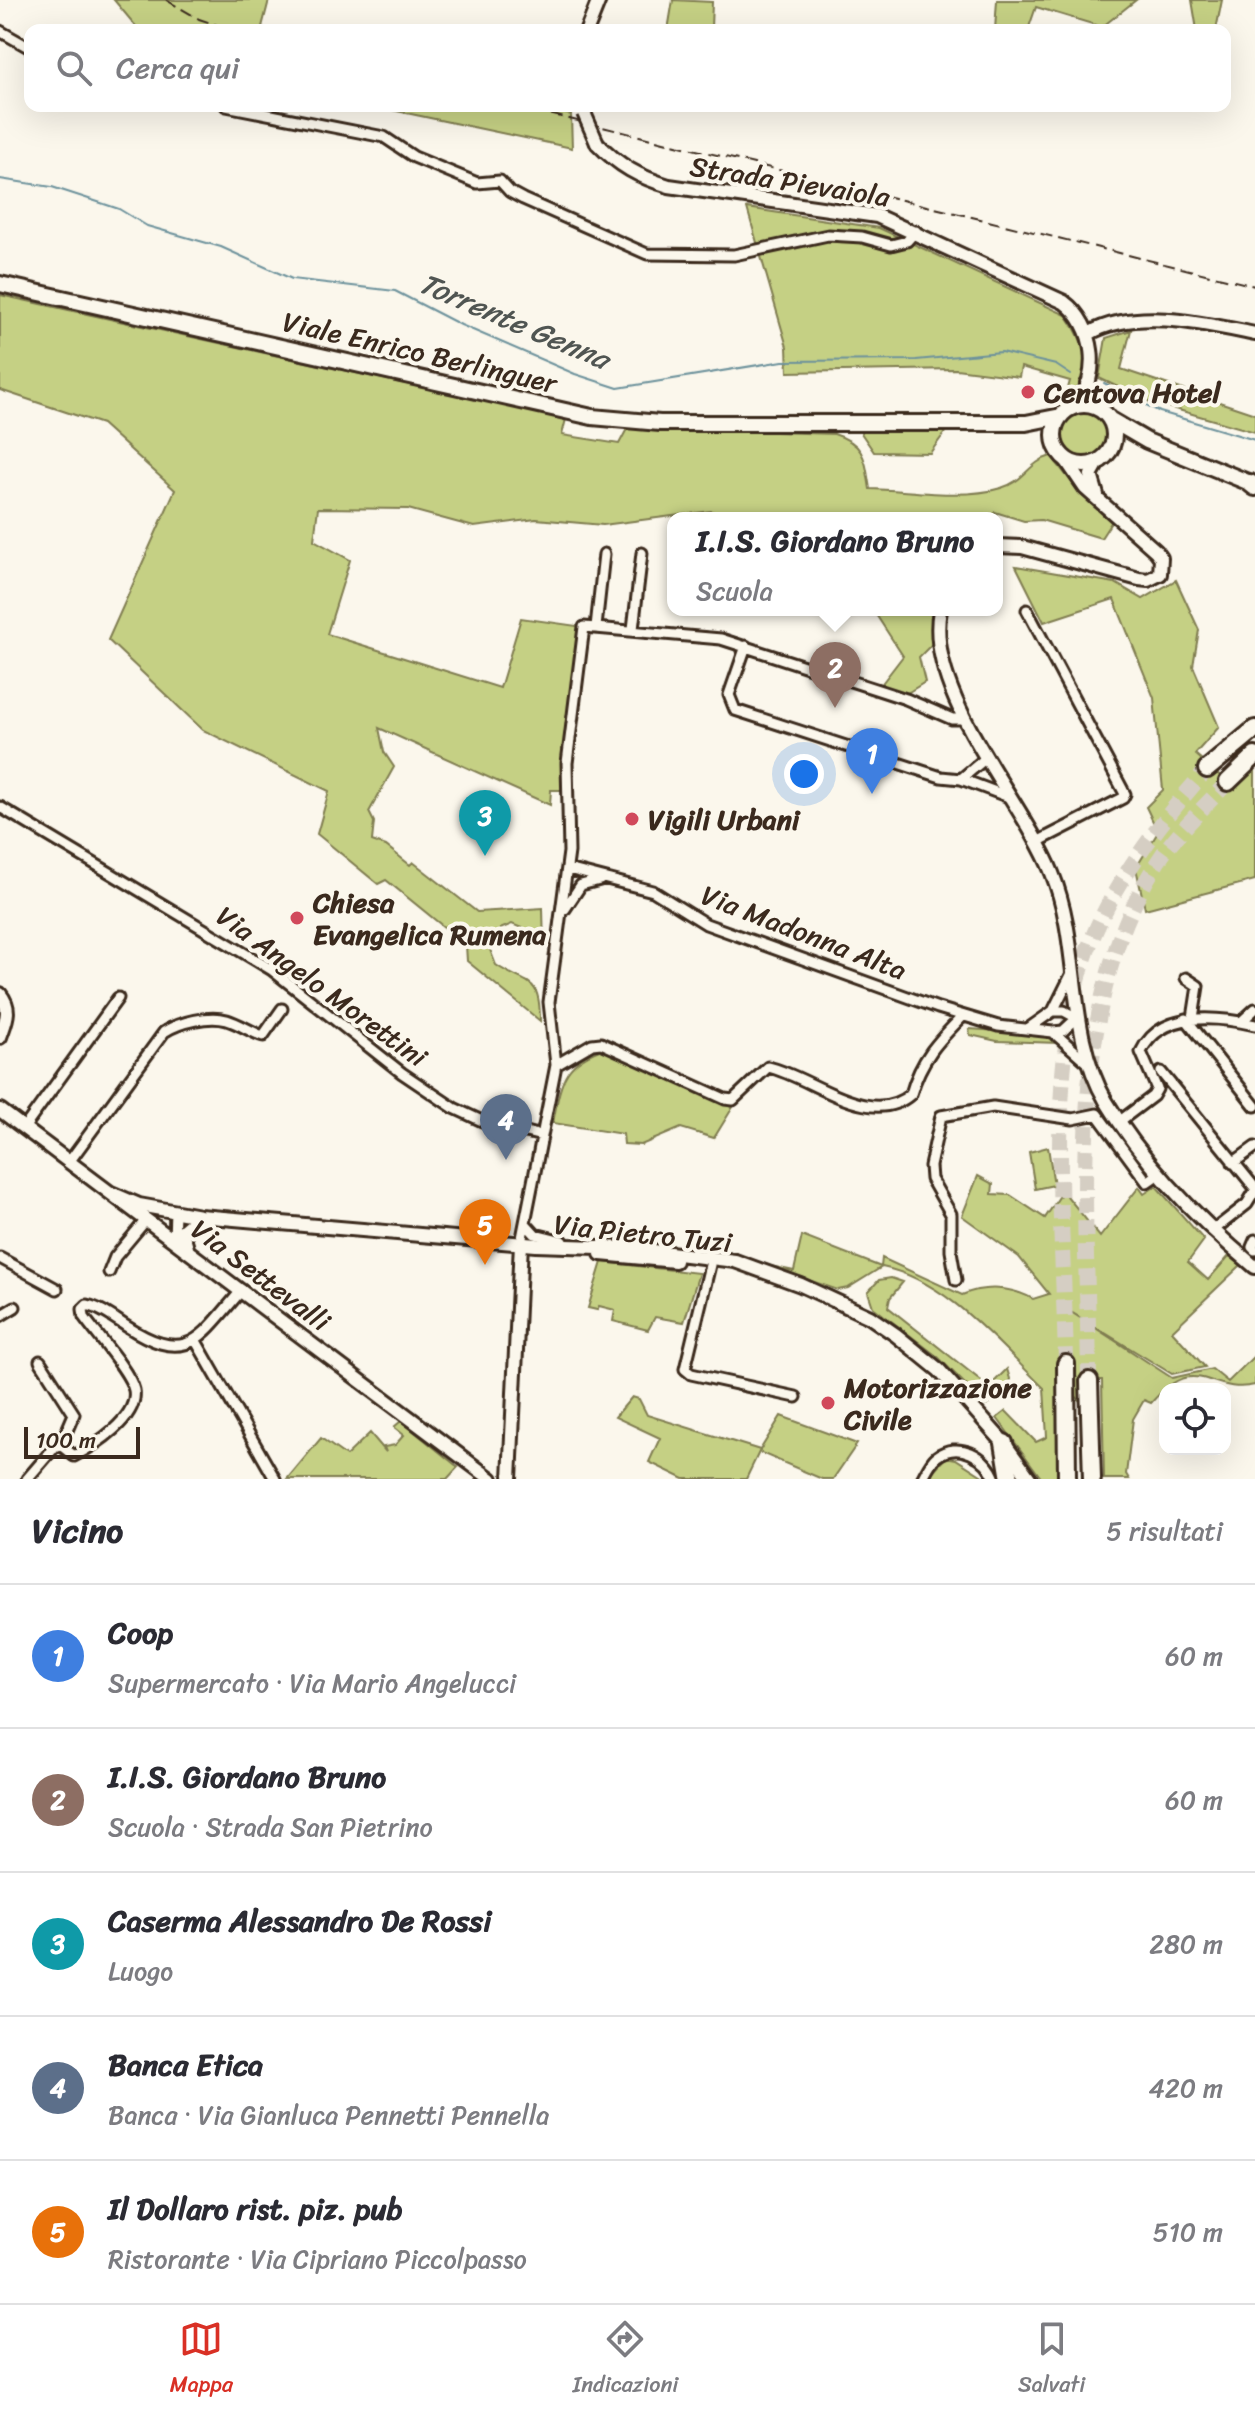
<!DOCTYPE html>
<html lang="it">
<head>
<meta charset="utf-8">
<style>
	:root { --surface:#fff; --page:#f2f2f3; --text:#2b2b33; --muted:#7c7c81; --line:#e1e1e2; --accent:#d93025 }
	body { margin:0; font-family:Sriracha,sans-serif; background:var(--page); color:var(--text) }
	.controls { position:absolute; right:24px; bottom:24px; display:grid; overflow:hidden; border-radius:16px; box-shadow:0 8px 32px #0002 }
	.controls button { width:72px; height:72px; display:grid; place-items:center; padding:0; border:0; border-bottom:2px solid var(--line); background:var(--surface); color:var(--text); font:40px sans-serif }
	.scale { position:absolute; left:24px; bottom:20px; width:116px; box-sizing:border-box; padding-left:8px; border:4px solid #3b2a1e; border-top:0; font-size:22px; line-height:28px; white-space:nowrap; color:#3b2a1e; -webkit-text-stroke:6px #fbf7ec; paint-order:stroke }
	.you { position:absolute; left:804px; top:774px; width:28px; height:28px; margin:-20px; border:6px solid #fff; border-radius:50%; background:#1a73e8; box-shadow:0 0 0 12px #1a73e833 }
	.badge { display:grid; place-items:center; width:52px; height:52px; border-radius:50%; background:var(--accent); color:#fff; font-size:26px; font-weight:700 }
	.pin { position:absolute; translate:-50% -66px; filter:drop-shadow(0 2px 4px #0008) }
	.pin::after { content:''; position:absolute; top:42px; width:28px; height:24px; background:inherit; clip-path:polygon(0 0,100% 0,50% 100%) }
	.popup { position:absolute; left:667px; top:512px; width:336px; height:104px; box-sizing:border-box; display:grid; place-content:center; border-radius:16px; background:var(--surface); filter:drop-shadow(0 2px 6px #0005); font-size:26px; white-space:nowrap; color:var(--muted) }
	.popup b { font-size:30px; color:var(--text) }
	.popup::after { content:''; position:absolute; left:50%; top:100%; margin-left:-16px; border:16px solid transparent; border-top-color:var(--surface) }
	.list { margin:0; padding:0; list-style:none }
	h2 { display:flex; justify-content:space-between; align-items:center; height:104px; margin:0; padding:0 32px; font-size:34px }
	h2 small { font-size:26px; font-weight:400; color:var(--muted) }
	.list li { display:grid; grid-template-columns:52px 1fr auto; gap:24px; align-items:center; box-sizing:border-box; height:144px; padding:0 32px; border-top:2px solid var(--line) }
	.list b { display:block; font-size:30px; white-space:nowrap }
	.list p { margin:0; font-size:26px; white-space:nowrap; color:var(--muted) }
	.list em { font-size:26px; font-style:normal; color:var(--muted) }
	.icon { flex:none; width:44px; height:44px; fill:none; stroke:currentColor; stroke-width:2; stroke-linecap:round; stroke-linejoin:round }
	.map { position:relative; flex:none; width:1255px; height:1479px; overflow:hidden }
	.search { position:absolute; background:var(--surface); box-shadow:0 8px 32px #0002; left:24px; right:24px; top:24px; height:88px; display:flex; align-items:center; gap:20px; box-sizing:border-box; padding:0 28px; border-radius:16px; color:var(--muted); font-size:30px }
	.sheet { height:824px; background:var(--surface) }
	nav { display:flex; justify-content:space-around; align-items:center; box-sizing:border-box; height:112px; border-top:2px solid var(--line); background:var(--surface); font-size:22px; color:var(--muted) }
	nav a { display:grid; justify-items:center; gap:4px }
	nav .on { color:var(--accent) }
	.map>svg:first-child { display:block }
</style>
</head>
<body>
<div class="map">
<svg width="1255" height="1479" viewBox="0 0 1255 1479">
	<rect width="100%" height="100%" fill="#fbf7ec"/>
	<filter id="ink" filterUnits="userSpaceOnUse"><feTurbulence type="fractalNoise" baseFrequency=".0125" numOctaves="2"/><feDisplacementMap in="SourceGraphic" scale="16" xChannelSelector="R" yChannelSelector="G"/><feConvolveMatrix kernelMatrix="1 2 1 2 8 2 1 2 1" color-interpolation-filters="sRGB"/></filter>
	<g filter="url(#ink)">
		<path fill="#c5d084" stroke="#807d51" stroke-width="2" d="M114,0H269L262,27L269,30H139Z
			M673,0L712,2L711,28L668,30Z
			M997,0H1136L1102,27L1036,7L1028,30H995Z
			M1192,0H1222L1216,30H1197Z
			M373,106H539L571,115L572,148Z
			M747,208L879,228L1066,315C1087,344 1099,383 1063,406L1070,381L1021,367L1019,377L956,369L788,372L787,347Z
			M0,295L566,419L562,435L619,444L628,427L834,434C866,444 865,460 870,489C910,490 962,500 1001,488C1024,482 1029,462 1051,456L1077,489L1112,521L1101,538L1041,520L1024,521L995,512L992,518H732L711,511L603,525L536,519L474,527L408,509L318,508L314,540L350,560L327,634L500,688L521,618L584,627L567,772L562,790H551L550,805L379,728L384,752L394,767L369,812L374,822L372,841L386,846L410,865L413,862L477,912L543,908L544,948L539,935L512,924L500,929L496,941L491,939L487,942L496,965C528,987 540,974 540,1021L467,961L466,945L386,880L378,884L317,834L329,791L203,730L108,640L175,490L102,424L0,390Z
			M1131,330L1121,369L1255,414V432L1147,401L1099,378L1106,338Z
			M1061 434a23 23 0 1 1 46 0a23 23 0 1 1-46 0Z
			M859,430L946,431L930,453L874,452Z
			M1016,566L1115,583L1143,599L1176,580L1199,630L1193,666L1219,727L1195,754L1233,787L1255,771V880L1145,909L1136,868L1158,832L1146,807L1163,790L1154,698L1114,599L1044,622Z
			M873,610H934L933,643L919,657L925,682L904,695L880,686L903,656Z
			M969,1029L1047,1034L1070,1048L1082,1065L1059,1043L997,1041L970,1035Z
			M608,1047L733,1107L714,1138L681,1128L641,1145L624,1144L623,1134L553,1123C561,1081 563,1061 608,1047Z
			M1048,1147L1054,1185L1035,1189L1029,1152Z
			M978,1176L993,1184L992,1194L1010,1195L1045,1218L1063,1191L1100,1237L1139,1187L1144,1194L1156,1186L1204,1240L1188,1262L1208,1280L1229,1256L1241,1265L1172,1331L1205,1367L1172,1374L1071,1312L1172,1378L1212,1369L1228,1382L1255,1355V1385C1209,1396 1197,1350 1151,1403L1144,1400L1133,1419L1126,1474L1129,1479H1104L1102,1380H1083L1084,1391L1079,1400L1073,1392V1359H1062L1060,1479H1042L997,1418L1006,1411L1036,1442L1047,1437L1044,1388C997,1343 947,1280 882,1267L848,1288L838,1290L761,1264L794,1271L802,1236L881,1267L882,1258L962,1295C985,1285 1012,1287 1033,1299L1049,1294L1019,1257L962,1216Z
			M602,1262L699,1273L684,1322L655,1317L648,1330L613,1321L615,1310L599,1306L597,1310L588,1308Z
			M891,1278L903,1282L890,1298L888,1307L989,1387L1007,1369L1010,1379L1004,1395L986,1405L938,1357L873,1307L868,1292L879,1280Z
			M632,1397L639,1399L647,1415L760,1450L781,1416L857,1444L833,1479H822L759,1452L746,1479H684L649,1462L660,1438L615,1417Z
			M401,1421L458,1467L447,1479H287L321,1438L346,1456L370,1433L386,1452L384,1447L395,1445L404,1435L394,1427Z
			M946,1457L956,1459L987,1479H926Z"/>
		<g fill="none" stroke-linecap="round" stroke-linejoin="round">
			<path stroke="#6d929c" stroke-width="2" d="M0,179L52,187L98,202L119,209L147,226L221,247L292,279L395,291L461,325L575,374L618,388L783,361L916,360L1001,352L1056,365L1071,375
				M1104,383L1160,412L1255,440"/>
			<path stroke="#d5cec3" stroke-width="16" stroke-dasharray="16 8" stroke-linecap="butt" d="M1066,1364C1064,1243 1048,1097 1078,980C1100,898 1153,831 1207,769
				M1089,1381C1088,1210 1061,1002 1163,854C1182,828 1206,805 1228,782"/>
			<defs>
				<path id="street" d="M0,31L30,48
					M226,106L384,137L414,157L477,183L500,181L510,192L523,199L647,254L734,255L828,235L862,237L891,245L907,241L916,231
					M1027,610L1125,794L1123,798L1037,842
					M596,627L604,554
					M633,629L642,553
					M746,646L729,695L735,710L941,777L961,779
					M987,757L961,779L1009,797
					M0,807L272,970L402,1073L454,1108L482,1121L542,1136
					M568,869L653,891L706,924L938,1008L998,1026L1053,1032L1086,1061
					M565,909L581,885L600,880
					M1186,978L1198,986L1193,1018
					M1053,1011H1064L1077,1018L1063,1031L1053,1032
					M1186,1019L1255,1106
					M1241,1022L1255,1009
					M1029,1028L1053,1011L1071,975
					M556,1065L592,1044L601,1043L725,1099L733,1100L768,1067C811,1076 870,1130 911,1094C921,1059 938,1041 963,1016
					M1161,1072L1255,1188
					M1120,1121L1153,1096L1157,1089L1141,1052C1161,1009 1219,1017 1255,1025
					M24,1128L118,998
					M69,1162L164,1032C179,1022 209,1015 227,1020C240,1024 251,1032 263,1036L282,1009
					M1233,1163L1255,1147
					M525,1223L535,1234L563,1241
					M1215,1229L1247,1204L1255,1191
					M174,1240L175,1211
					M1255,1240L1252,1247L1255,1250
					M521,1243L556,1065L549,1002L569,852L567,763L584,627L721,639L906,699L952,719H966
					M0,1258L57,1289
					M710,1265L685,1369L691,1374L796,1397
					M109,1272L115,1257L146,1220
					M956,1280L951,1251V1214L931,1179L930,1166L941,1116L993,1107L1073,1119L1097,1114L1147,1182L1160,1173
					M0,1316L15,1307
					M196,1341L275,1479
					M58,1443L74,1456C94,1446 139,1418 134,1390C130,1372 96,1334 84,1317L83,1309L87,1305C101,1308 114,1318 126,1326C190,1367 200,1337 242,1290
					M27,1479L65,1435L74,1414L40,1361
					M922,1479C926,1472 930,1462 936,1457C958,1440 987,1456 995,1479"/>
				<path id="secondary" d="M587,30L599,0
					M597,143C619,166 639,177 669,186L877,216L1064,302C1095,325 1102,376 1075,406
					M1090,333C1136,307 1206,324 1255,334
					M1087,384L1100,409
					M1097,495L1091,475L1099,461
					M997,546L1022,547L1139,579L1148,580L1160,574L1161,558L1156,551L1085,488L1064,457
					M940,610C924,694 1022,798 1052,873C1082,947 1065,1030 1106,1101C1143,1163 1200,1221 1255,1267
					M0,994C12,1009 6,1020 0,1037
					M0,1110L491,1479
					M111,1193L139,1205L200,1216L536,1245L629,1248L735,1261L801,1285L870,1317L896,1335L939,1370L1004,1443L1030,1479
					M187,1248L182,1231L200,1216
					M601,1254L675,1261
					M510,1479L521,1243"/>
				<path id="primary" d="M0,284L592,417L660,423H1026L1061,416
					M1054 435a30 30 0 1 1 60 0a30 30 0 1 1-60 0Z
					M1111,420L1147,441L1255,485"/>
				<path id="highway" d="M1250,483L1255,487
					M1207,769L1255,729
					M1228,782L1255,756
					M1066,1364L1067,1479
					M1089,1381L1092,1479
					M1004,1443L1010,1479"/>
			</defs>
			<use href="#street" stroke="#3b2a1e" stroke-width="15"/>
			<use href="#secondary" stroke="#3b2a1e" stroke-width="18"/>
			<use href="#primary" stroke="#3b2a1e" stroke-width="20"/>
			<use href="#highway" stroke="#3b2a1e" stroke-width="22"/>
			<use href="#street" stroke="#fbf7ec" stroke-width="9"/>
			<use href="#secondary" stroke="#fbf7ec" stroke-width="12"/>
			<use href="#primary" stroke="#fbf7ec" stroke-width="14"/>
			<use href="#highway" stroke="#fbf7ec" stroke-width="16"/>
			<path stroke="#3b2a1e" stroke-width="2" stroke-dasharray="12 6" stroke-linecap="butt" d="M166,0L199,19L232,30
				M516,106L1255,286"/>
			<defs>
				<path id="secondary-bridge" d="M584,113L597,143"/>
			</defs>
			<use href="#secondary-bridge" stroke="#3b2a1e" stroke-width="18" stroke-linecap="butt"/>
			<use href="#secondary-bridge" stroke="#fbf7ec" stroke-width="12"/>
		</g>
	</g>
	<g fill="#d1495b" stroke="#fbf7ec" stroke-width="3">
		<circle cx="1028" cy="392" r="8"/>
		<circle cx="632" cy="819" r="8"/>
		<circle cx="297" cy="918" r="8"/>
		<circle cx="828" cy="1403" r="8"/>
	</g>
	<g text-anchor="middle" stroke-width="8" stroke-linejoin="round" paint-order="stroke">
		<g font-size="28" fill="#3b2a1e" stroke="#fbf7ec">
			<text transform="translate(790 181) rotate(9)" y="10">Strada Pievaiola</text>
			<text transform="translate(420 352) rotate(13)" y="10">Viale Enrico Berlinguer</text>
			<text transform="translate(804 932) rotate(21)" y="10">Via Madonna Alta</text>
			<text transform="translate(322 986) rotate(36)" y="10">Via Angelo Morettini</text>
			<text transform="translate(643 1233) rotate(6)" y="10">Via Pietro Tuzi</text>
			<text transform="translate(261 1275) rotate(37)" y="10">Via Settevalli</text>
		</g>
		<g font-size="28" font-weight="bold" fill="#3b2a1e" stroke="#fbf7ec" text-anchor="start">
			<text x="1044" y="402">Centova Hotel</text>
			<text x="648" y="829">Vigili Urbani</text>
			<text x="313" y="912">Chiesa<tspan x="313" dy="32">Evangelica Rumena</tspan></text>
			<text x="844" y="1397">Motorizzazione<tspan x="844" dy="32">Civile</tspan></text>
		</g>
		<g font-size="30" font-style="italic" fill="#505552" stroke="#fbf7ec">
			<text transform="translate(514 321) rotate(23)" y="10">Torrente Genna</text>
		</g>
	</g>
</svg>
<div class="controls">
<button><svg class="icon" aria-label="locate" viewBox="0 0 24 24"><circle cx="12" cy="12" r="6"/><path d="M12 2v4M12 18v4M2 12h4M18 12h4"/></svg></button>
</div>
<div class="scale">100 m</div>
<div class="you"></div>
<div class="pin badge" style="left:872px;top:794px;background:#3f7fe0">1</div>
<div class="pin badge" style="left:835px;top:708px;background:#8d6e63">2</div>
<div class="popup"><b>I.I.S. Giordano Bruno</b>Scuola</div>
<div class="pin badge" style="left:485px;top:856px;background:#0f9aa8">3</div>
<div class="pin badge" style="left:506px;top:1160px;background:#5c6f8a">4</div>
<div class="pin badge" style="left:485px;top:1265px;background:#e8710a">5</div>
<div class="search"><svg class="icon" aria-label="search" viewBox="0 0 24 24"><circle cx="10" cy="10" r="6"/><path d="M15 15l6 6"/></svg>Cerca qui</div>
</div>
<section class="sheet">
<h2>Vicino<small>5 risultati</small></h2>
<ul class="list">
<li><span class="badge" style="background:#3f7fe0">1</span><div><b>Coop</b><p>Supermercato · Via Mario Angelucci</p></div><em>60 m</em></li>
<li><span class="badge" style="background:#8d6e63">2</span><div><b>I.I.S. Giordano Bruno</b><p>Scuola · Strada San Pietrino</p></div><em>60 m</em></li>
<li><span class="badge" style="background:#0f9aa8">3</span><div><b>Caserma Alessandro De Rossi</b><p>Luogo</p></div><em>280 m</em></li>
<li><span class="badge" style="background:#5c6f8a">4</span><div><b>Banca Etica</b><p>Banca · Via Gianluca Pennetti Pennella</p></div><em>420 m</em></li>
<li><span class="badge" style="background:#e8710a">5</span><div><b>Il Dollaro rist. piz. pub</b><p>Ristorante · Via Cipriano Piccolpasso</p></div><em>510 m</em></li>
</ul>
</section>
<nav>
<a class="on"><svg class="icon" aria-label="map" viewBox="0 0 24 24"><path d="M3 6l6-2 6 2 6-2v14l-6 2-6-2-6 2zM9 4v14M15 6v14"/></svg>Mappa</a>
<a><svg class="icon" aria-label="directions" viewBox="0 0 24 24"><path d="M12 3l9 9-9 9-9-9zM9 14v-3h6M13 9l2 2-2 2"/></svg>Indicazioni</a>
<a><svg class="icon" aria-label="saved" viewBox="0 0 24 24"><path d="M7 4h10v16l-5-4-5 4z"/></svg>Salvati</a>
</nav>
</body>
</html>
